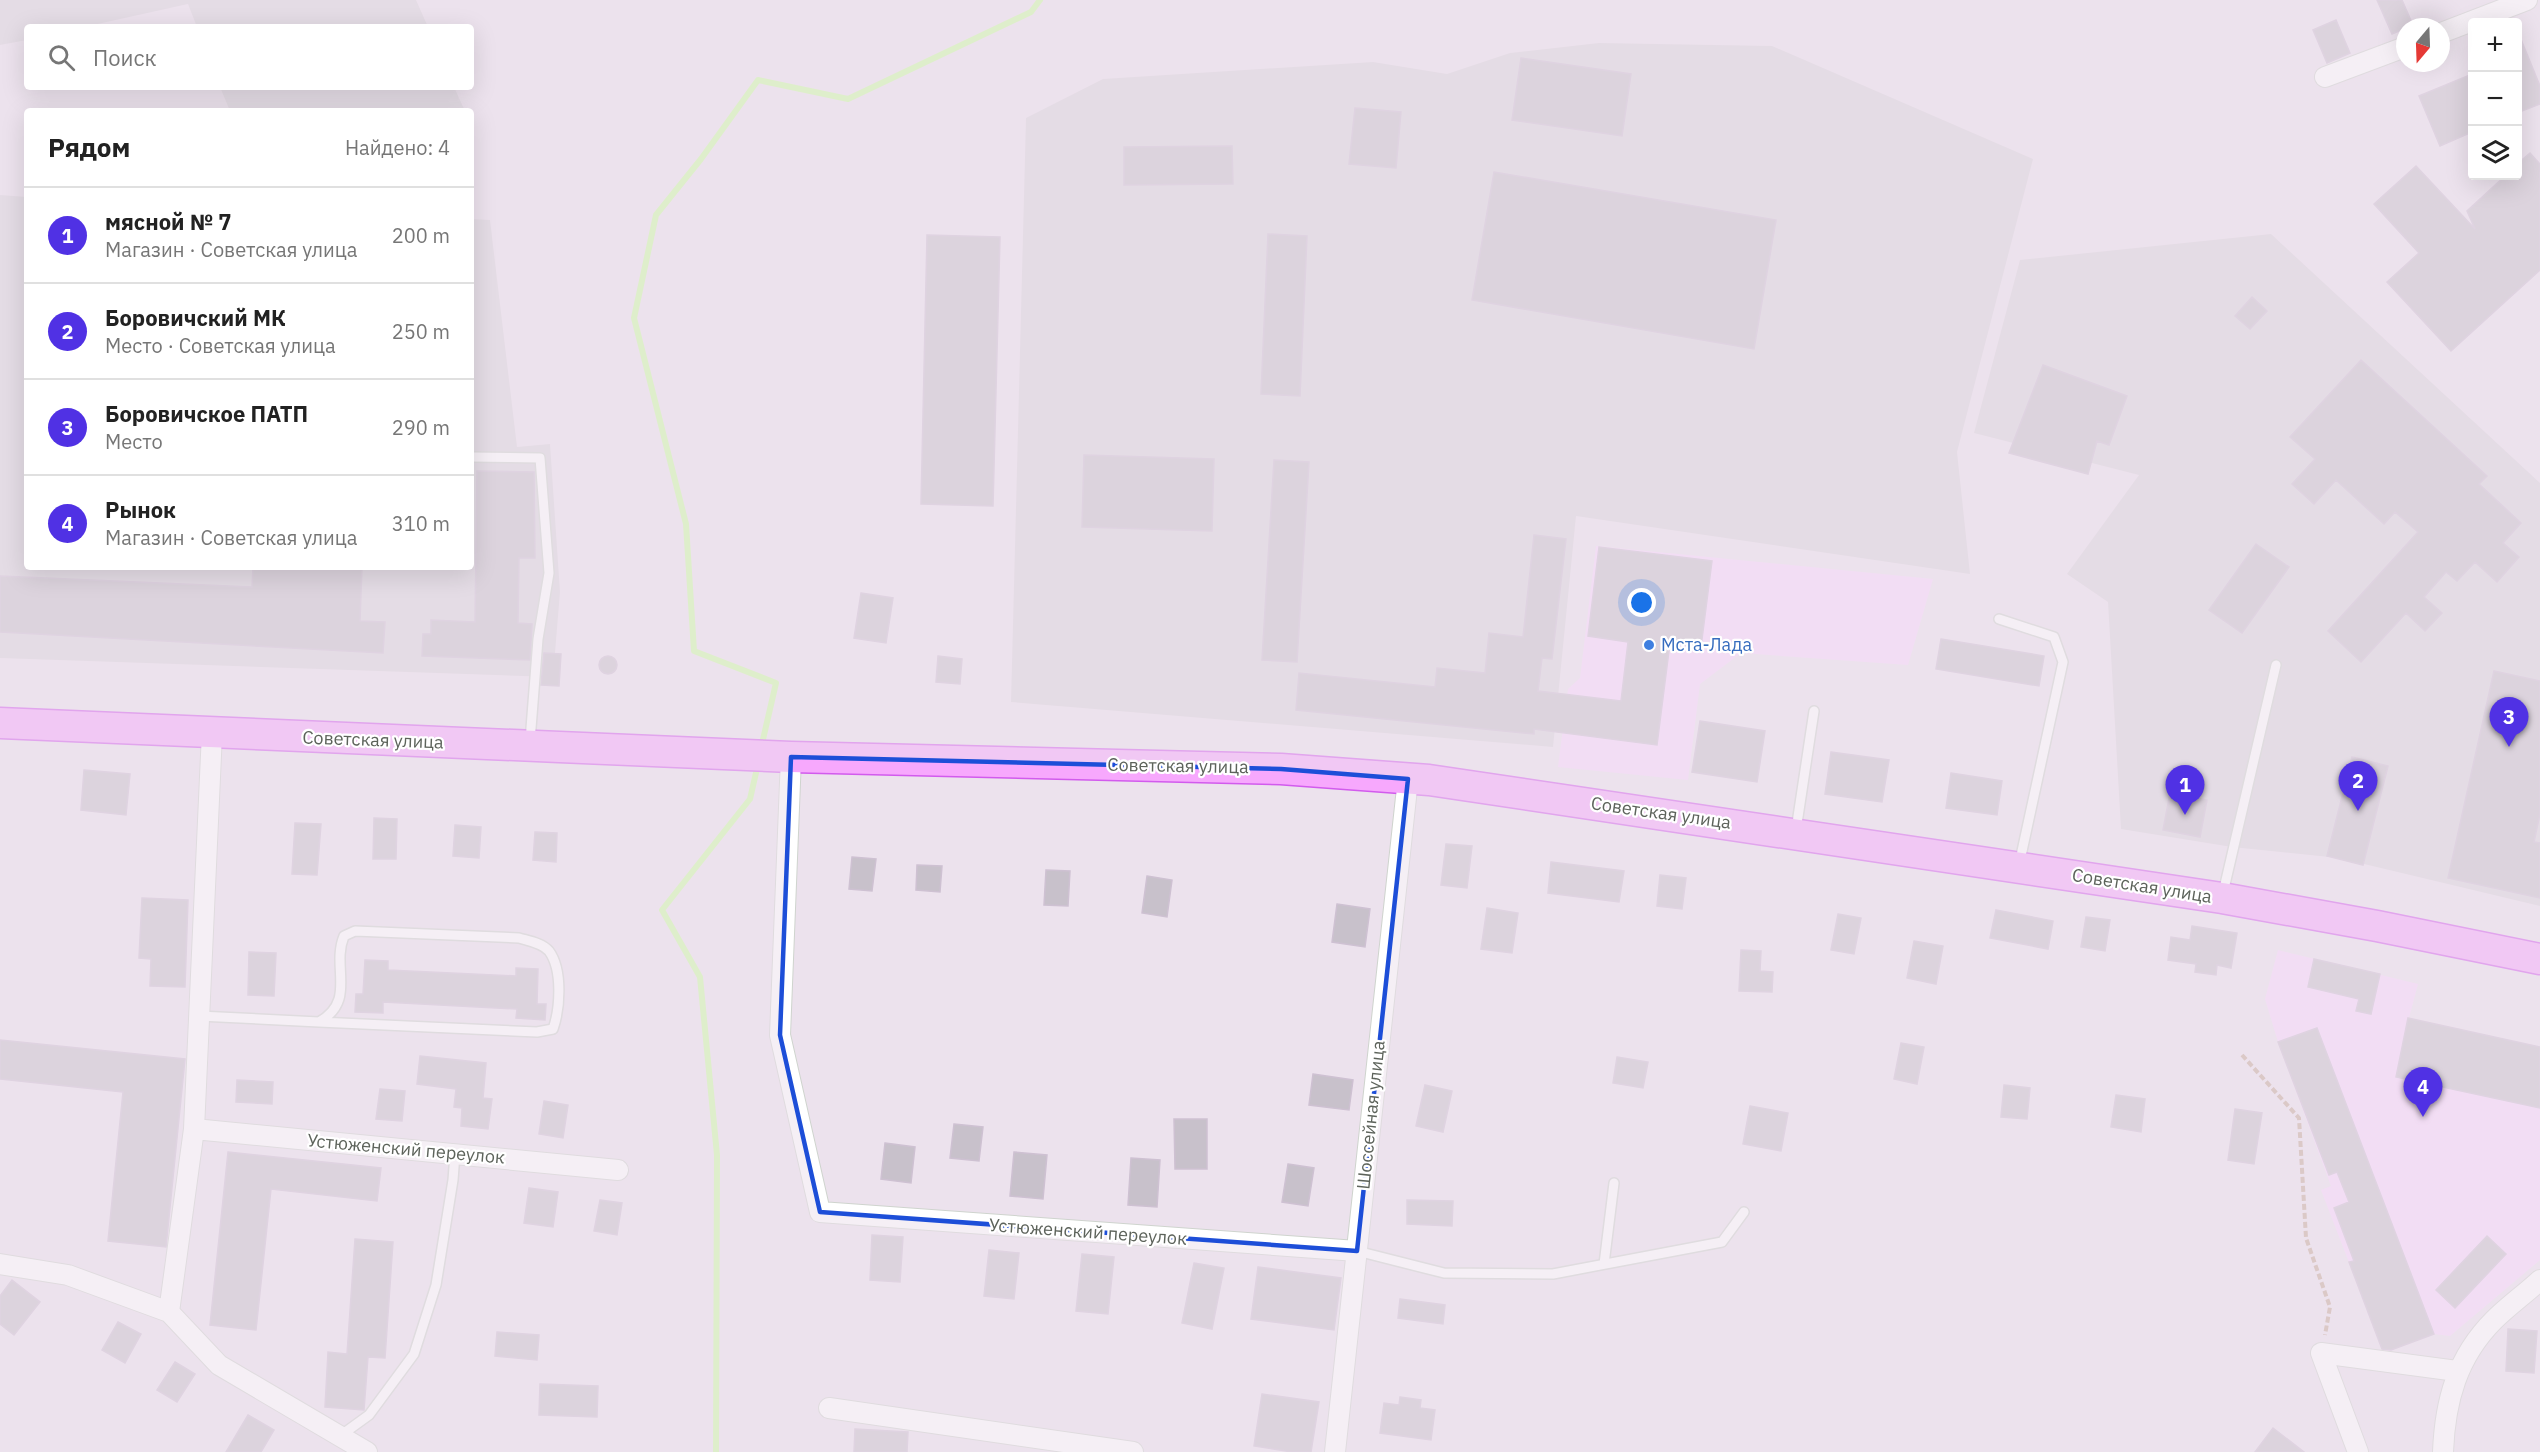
<!DOCTYPE html>
<html lang="ru">
<head>
<meta charset="utf-8">
<style>
	:root { --surface:#fff; --page:#f6f6f6; --text:#222; --muted:#767676; --line:#e0e0e0; --accent:#5031e4 }
	body { margin:0; font-family:"IBM Plex Sans",sans-serif; background:var(--page); color:var(--text) }
	.controls { position:absolute; right:18px; top:18px; display:grid; overflow:hidden; border-radius:6px; box-shadow:0 6px 24px #0002 }
	.controls button { width:54px; height:54px; display:grid; place-items:center; padding:0; border:0; border-bottom:2px solid var(--line); background:var(--surface); color:var(--text); font:30px sans-serif }
	.compass { position:absolute; left:2396px; top:18px; width:54px; height:54px; border-radius:50%; background:var(--surface); box-shadow:0 6px 24px #0002; rotate:199deg }
	.you { position:absolute; left:1642px; top:603px; width:21px; height:21px; margin:-15px; border:4px solid #fff; border-radius:50%; background:#1a73e8; box-shadow:0 0 0 9px #1a73e833 }
	.badge { display:grid; place-items:center; width:39px; height:39px; border-radius:50%; background:var(--accent); color:#fff; font-size:20px; font-weight:700 }
	.pin { position:absolute; translate:-50% -50px; filter:drop-shadow(0 2px 3px #0008) }
	.pin::after { content:''; position:absolute; top:32px; width:21px; height:18px; background:inherit; clip-path:polygon(0 0,100% 0,50% 100%) }
	.list { margin:0; padding:0; list-style:none }
	h2 { display:flex; justify-content:space-between; align-items:center; height:78px; margin:0; padding:0 24px; font-size:26px }
	h2 small { font-size:20px; font-weight:400; color:var(--muted) }
	.list li { display:grid; grid-template-columns:39px 1fr auto; gap:18px; align-items:center; box-sizing:border-box; height:96px; padding:0 24px; border-top:2px solid var(--line) }
	.list b { display:block; font-size:22px; white-space:nowrap }
	.list p { margin:0; font-size:20px; white-space:nowrap; color:var(--muted) }
	.list em { font-size:20px; font-style:normal; color:var(--muted) }
	.icon { flex:none; width:33px; height:33px; fill:none; stroke:currentColor; stroke-width:2; stroke-linecap:round; stroke-linejoin:round }
	.map { position:relative; flex:none; width:2540px; height:1452px; overflow:hidden }
	.search { position:absolute; background:var(--surface); box-shadow:0 6px 24px #0002; left:24px; top:24px; width:450px; height:66px; display:flex; align-items:center; gap:15px; box-sizing:border-box; padding:0 21px; border-radius:6px; color:var(--muted); font-size:22px }
	.panel { position:absolute; background:var(--surface); box-shadow:0 6px 24px #0002; left:24px; top:108px; width:450px; height:462px; border-radius:6px }
	.map>svg:first-child { display:block }
</style>
</head>
<body>
<div class="map">
<svg width="2540" height="1452" viewBox="0 0 2540 1452">
	<rect width="100%" height="100%" fill="#ece2ed"/>
	<path fill="#f8d8fd" d="M1596,546L1933,579L1908,665L1741,653L1700,684L1688,780L1558,767L1568,689L1580,678Z
		M2278,950L2418,984L2409,1018L2540,1047V1260L2450,1336L2434,1334L2384,1353L2321,1190L2331,1186L2278,1042L2265,999Z"/>
	<path fill="#dad5dc" d="M0,0H416L428,27H197L188,4L84,27H27V40L0,45Z
		M1599,43L1772,46L2033,159L1957,452L1970,574L1576,516L1553,747L1011,702L1026,118L1103,79L1373,62L1447,74L1510,53Z
		M220,87H454L465,111H230Z
		M0,195L27,197V567H471V219L490,220L517,447L550,444L560,592L553,677L0,658Z
		M2271,234L2540,483V906L2339,858L2232,847L2121,829L2108,602L2067,574L2139,475L1974,433L2020,260Z"/>
	<g fill="none" stroke-linecap="round" stroke-linejoin="round">
		<path stroke="#cdfda3" stroke-width="6" d="M761,748L776,683L694,651L686,524L634,318L656,215L701,159L758,80L848,99L1031,12L1040,0
			M716,1452L717,1155L700,977L662,910L750,799L758,764"/>
	</g>
	<path fill="#c8c1cb" stroke="#cec1d2" stroke-width="1.5" d="M2377,0H2402L2413,25L2392,34Z
		M2336,20L2350,53L2327,63L2313,30Z
		M2518,32L2540,86V104L2517,113Z
		M1521,58L1631,74L1622,136L1512,120Z
		M2472,74V132L2440,146L2419,96Z
		M1355,108L1401,112L1396,168L1349,164Z
		M1232,146L1233,184L1124,185V147Z
		M2530,153L2540,164V270L2451,351L2387,282L2419,253L2374,204L2416,166L2475,229L2467,211L2505,176H2517V164Z
		M1494,172L1776,220L1754,349L1472,300Z
		M1268,234L1307,236L1300,396L1261,394Z
		M927,235L1000,237L993,506L921,504Z
		M2252,297L2267,311L2250,329L2235,316Z
		M2361,360L2487,476L2479,484L2521,523L2503,543L2519,557L2497,582L2475,562L2457,581L2446,572L2424,597L2442,613L2425,631L2406,613L2361,662L2328,631L2418,532L2395,512L2384,524L2336,480L2314,504L2292,484L2315,459L2290,437Z
		M2043,365L2127,396L2109,445L2097,441L2088,474L2009,453Z
		M1084,455L1214,459L1212,531L1082,527Z
		M1274,460L1309,462L1297,662L1262,660Z
		M477,471L534,472L535,558H519L518,623L532,624L530,660L422,656L423,634H431V620L475,622Z
		M1534,535L1566,539L1552,659L1542,658L1538,691L1621,701L1628,642L1588,636L1599,547L1712,561L1701,647L1670,643L1657,745L1534,729V734L1296,710L1299,673L1435,687L1437,668L1485,673L1489,633L1523,637Z
		M2256,544L2289,567L2242,633L2209,610Z
		M253,567H362L360,621L385,622L383,653L0,632V576L252,587Z
		M861,593L893,598L886,643L854,638Z
		M1941,639L2044,656L2039,686L1936,669Z
		M544,653L561,654L559,686L541,685Z
		M599 665a9 9 0 1 1 18 0a9 9 0 1 1-18 0Z
		M938,656L962,659L960,684L936,682Z
		M2494,671L2540,681V814L2534,842L2540,843V898L2448,878Z
		M1700,721L1765,731L1757,782L1692,772Z
		M1831,752L1889,760L1882,802L1825,794Z
		M2352,757L2388,766L2363,865L2327,856Z
		M84,770L130,774L126,815L81,810Z
		M1951,773L2002,781L1997,815L1946,808Z
		M2170,793L2207,800L2200,837L2163,830Z
		M374,818L397,819L396,859H373Z
		M295,823L321,824L317,875L292,874Z
		M455,825L481,827L479,858L453,856Z
		M535,832L557,833L556,862L533,860Z
		M1446,844L1472,846L1467,888L1441,885Z
		M852,857L876,859L872,891L849,889Z
		M1551,862L1624,871L1619,902L1548,893Z
		M917,865L942,866L940,892L916,890Z
		M1046,870L1070,871L1068,906L1044,905Z
		M1660,875L1686,878L1682,909L1657,906Z
		M1147,876L1172,880L1167,917L1142,913Z
		M142,898L188,900L185,987L150,986L151,959L139,958Z
		M1337,904L1370,909L1365,947L1332,942Z
		M1487,908L1518,913L1512,953L1481,949Z
		M1996,910L2053,921L2048,949L1990,938Z
		M1838,914L1861,918L1854,954L1831,950Z
		M2086,917L2110,920L2105,951L2081,947Z
		M2192,926L2237,933L2231,968L2217,965L2216,975L2195,972L2196,964L2168,960L2171,937L2190,940Z
		M1914,941L1943,946L1936,984L1907,978Z
		M1741,950L1761,951L1760,971L1773,972L1772,992L1739,991Z
		M249,952L276,953L274,996L248,995Z
		M2314,959L2380,974L2371,1014L2356,1011L2359,999L2308,987Z
		M365,960L388,961V970L516,976V968L538,969L537,1004H546L545,1020L516,1018L517,1009L383,1002V1013L355,1012L356,994H363Z
		M2408,1018L2540,1047V1108L2396,1077Z
		M2317,1028L2434,1334L2391,1350L2382,1349L2349,1262L2354,1261L2334,1208L2349,1202L2337,1172L2329,1175L2278,1042Z
		M0,1040L185,1059L166,1247L108,1241L123,1092L0,1079Z
		M1901,1043L1924,1047L1917,1084L1894,1079Z
		M420,1056L486,1063L483,1098L492,1099L488,1129L461,1126L462,1108L454,1107L456,1089L417,1084Z
		M1617,1057L1648,1062L1643,1088L1613,1083Z
		M1313,1074L1353,1080L1349,1110L1309,1105Z
		M237,1080L273,1082L272,1104L236,1102Z
		M1425,1085L1452,1091L1443,1132L1416,1126Z
		M2004,1085L2030,1088L2027,1119L2001,1117Z
		M380,1089L405,1091L402,1121L376,1119Z
		M2116,1095L2145,1099L2141,1132L2111,1127Z
		M544,1101L568,1105L563,1138L539,1134Z
		M1750,1106L1788,1113L1781,1151L1743,1144Z
		M2235,1109L2262,1113L2254,1164L2228,1160Z
		M1174,1119H1207V1169H1175Z
		M954,1124L983,1127L979,1161L950,1158Z
		M885,1143L915,1147L911,1183L881,1179Z
		M228,1152L381,1168L377,1201L271,1189L256,1330L210,1325Z
		M1014,1152L1047,1155L1043,1199L1010,1196Z
		M1131,1158L1160,1160L1157,1207L1128,1205Z
		M1288,1164L1314,1168L1308,1206L1282,1202Z
		M529,1188L558,1192L553,1227L524,1223Z
		M600,1200L622,1203L617,1235L594,1231Z
		M1407,1200L1453,1201L1452,1226L1407,1224Z
		M872,1235L903,1237L900,1282L870,1280Z
		M2487,1236L2506,1254L2455,1308L2436,1290Z
		M355,1239L393,1242L385,1358L368,1357L364,1410L325,1407L328,1352L347,1354Z
		M989,1250L1019,1253L1014,1299L984,1296Z
		M1082,1254L1114,1257L1108,1314L1076,1311Z
		M1194,1263L1224,1268L1212,1329L1182,1323Z
		M1258,1267L1341,1278L1334,1330L1251,1319Z
		M12,1280L40,1302L14,1335L0,1324V1296Z
		M1400,1299L1445,1305L1443,1324L1398,1318Z
		M118,1322L141,1334L125,1363L102,1350Z
		M2508,1329L2537,1331L2534,1373L2506,1371Z
		M497,1332L539,1335L537,1360L495,1356Z
		M175,1362L195,1374L177,1402L157,1390Z
		M540,1384L598,1386L597,1417L539,1415Z
		M1262,1394L1319,1402L1311,1452H1292L1254,1446Z
		M1400,1397L1421,1400L1420,1408L1435,1410L1431,1440L1380,1433L1384,1403L1399,1405Z
		M248,1415L274,1430L261,1452H226Z
		M2273,1428L2304,1452H2255Z
		M855,1429L908,1432L907,1452H854Z"/>
	<g fill="none" stroke-linecap="round" stroke-linejoin="round">
		<defs>
			<path id="service" d="M471,457L540,458L549,573L538,639L530,741
				M1999,619L2054,637L2063,662L2019,865
				M1796,830L1814,711
				M2223,893L2276,665
				M199,1016L319,1022C357,1000 331,968 344,936L355,931L519,938C529,941 542,943 549,951C563,970 560,1009 553,1029L537,1032L319,1022
				M1357,1251L1444,1273L1553,1274L1722,1242L1744,1212
				M1604,1264L1614,1183
				M340,1436L369,1415L414,1354L436,1285L453,1180L455,1154"/>
			<path id="minor" d="M2441,33L2527,0
				M2325,77L2405,47
				M791,757L780,1035L820,1212L1357,1251
				M194,1129L618,1170
				M0,1264L68,1275L169,1312L219,1365L367,1452
				M169,1312L194,1129L212,733
				M829,1408L1133,1452
				M1335,1452L1408,779
				M2358,1452L2321,1353L2457,1371
				M2443,1452C2445,1401 2457,1357 2494,1320C2508,1306 2525,1294 2540,1280"/>
			<path id="primary" d="M0,723L791,757L1281,769L1429,780L2222,898L2377,926L2540,959"/>
		</defs>
		<use href="#service" stroke="#cfd4ce" stroke-width="12"/>
		<use href="#minor" stroke="#cfd4ce" stroke-width="22"/>
		<use href="#primary" stroke="#d25bed" stroke-width="33"/>
		<path stroke="#c5aa99" stroke-width="4" stroke-dasharray="6 3" stroke-linecap="butt" d="M2242,1055L2299,1118L2306,1238L2330,1307L2325,1335"/>
		<use href="#service" stroke="#fff" stroke-width="9"/>
		<use href="#minor" stroke="#fff" stroke-width="20"/>
		<use href="#primary" stroke="#f7a8fd" stroke-width="30"/>
	</g>
	<path d="M0 0H2540V1452H0ZM791,757L1281,769L1408,779L1357,1251L820,1212L780,1035Z" fill="#ece2ed" fill-opacity=".55" fill-rule="evenodd"/>
	<path fill="none" stroke="#1d4ed8" stroke-width="4.5" stroke-linejoin="round" d="M791,757L1281,769L1408,779L1357,1251L820,1212L780,1035Z"/>
	<circle fill="#3f7fe0" stroke="#fff" stroke-width="2" cx="1649" cy="645" r="6"/>
	<g text-anchor="middle" stroke-width="4.5" stroke-linejoin="round" paint-order="stroke">
		<g font-size="18" fill="#366cbe" stroke="#fff" text-anchor="start">
			<text x="1661" y="651">Мста-Лада</text>
		</g>
		<g font-size="18" fill="#5d635b" stroke="#fff">
			<text transform="translate(373 740) rotate(2)" y="6">Советская улица</text>
			<text transform="translate(1178 766) rotate(1)" y="6">Советская улица</text>
			<text transform="translate(1661 813) rotate(8)" y="6">Советская улица</text>
			<text transform="translate(2142 886) rotate(9)" y="6">Советская улица</text>
			<text transform="translate(1371 1115) rotate(-84)" y="6">Шоссейная улица</text>
			<text transform="translate(406 1149) rotate(5)" y="6">Устюженский переулок</text>
			<text transform="translate(1088 1232) rotate(4)" y="6">Устюженский переулок</text>
		</g>
	</g>
</svg>
<div class="controls">
<button>+</button>
<button>−</button>
<button><svg class="icon" aria-label="layers" viewBox="0 0 24 24"><path d="M12 4l9 5-9 5-9-5zM3 14l9 5 9-5"/></svg></button>
</div>
<svg class="compass" viewBox="-18 -18 36 36"><path d="M0-13l5 13h-10z" fill="#e53935"/><path d="M0 13l5-13h-10z" fill="#767676"/></svg>
<div class="you"></div>
<div class="pin badge" style="left:2185px;top:815px">1</div>
<div class="pin badge" style="left:2358px;top:811px">2</div>
<div class="pin badge" style="left:2509px;top:747px">3</div>
<div class="pin badge" style="left:2423px;top:1117px">4</div>
<div class="search"><svg class="icon" aria-label="search" viewBox="0 0 24 24"><circle cx="10" cy="10" r="6"/><path d="M15 15l6 6"/></svg>Поиск</div>
<section class="panel">
<h2>Рядом<small>Найдено: 4</small></h2>
<ul class="list">
<li><span class="badge">1</span><div><b>мясной № 7</b><p>Магазин · Советская улица</p></div><em>200 m</em></li>
<li><span class="badge">2</span><div><b>Боровичский МК</b><p>Место · Советская улица</p></div><em>250 m</em></li>
<li><span class="badge">3</span><div><b>Боровичское ПАТП</b><p>Место</p></div><em>290 m</em></li>
<li><span class="badge">4</span><div><b>Рынок</b><p>Магазин · Советская улица</p></div><em>310 m</em></li>
</ul>
</section>
</div>
</body>
</html>
